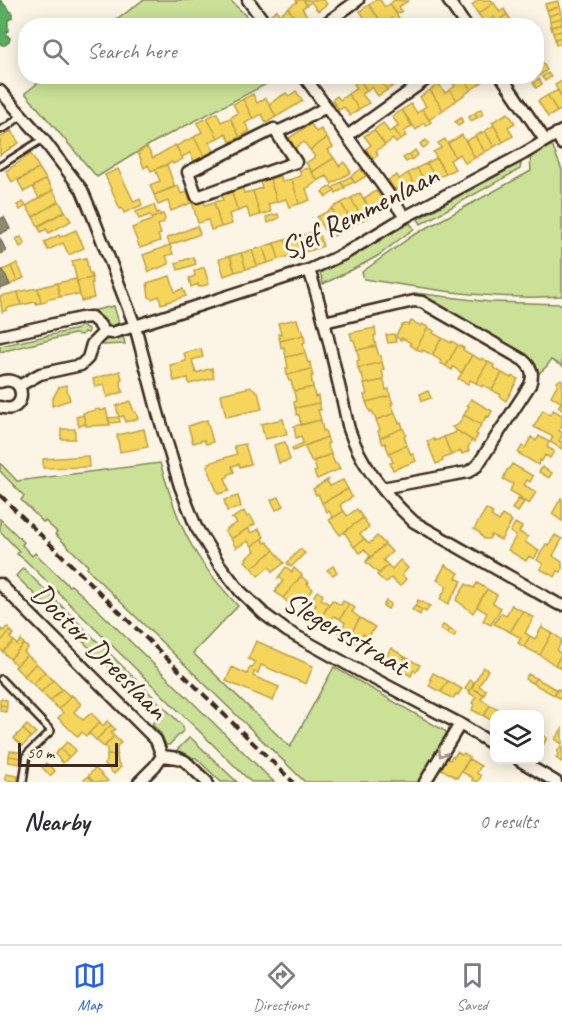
<!DOCTYPE html>
<html lang="en">
<head>
<meta charset="utf-8">
<style>
	:root { --surface:#fff; --page:#f7f7f7; --text:#2b2b33; --muted:#7c7c81; --line:#e1e1e2; --accent:#2563eb }
	body { margin:0; font-family:Caveat,sans-serif; background:var(--page); color:var(--text) }
	.controls { position:absolute; right:18px; bottom:18px; display:grid; overflow:hidden; border-radius:12px; box-shadow:0 3px 15px #0003 }
	.controls button { width:54px; height:54px; display:grid; place-items:center; padding:0; border:0; border-bottom:2px solid var(--line); background:var(--surface); color:var(--text); font:30px sans-serif }
	.scale { position:absolute; left:18px; bottom:15px; width:100px; box-sizing:border-box; padding-left:6px; border:3px solid #3b2a1e; border-top:0; font-size:16px; line-height:21px; white-space:nowrap; color:#3b2a1e; -webkit-text-stroke:4px #fcf5e5; paint-order:stroke }
	.list { margin:0; padding:0; list-style:none }
	h2 { display:flex; justify-content:space-between; align-items:center; height:78px; margin:0; padding:0 24px; font-size:26px }
	h2 small { font-size:20px; font-weight:400; color:var(--muted) }
	.icon { flex:none; width:33px; height:33px; fill:none; stroke:currentColor; stroke-width:2; stroke-linecap:round; stroke-linejoin:round }
	.map { position:relative; flex:none; width:562px; height:782px; overflow:hidden }
	.search { position:absolute; background:var(--surface); box-shadow:0 3px 15px #0003; left:18px; right:18px; top:18px; height:66px; display:flex; align-items:center; gap:15px; box-sizing:border-box; padding:0 21px; border-radius:24px; color:var(--muted); font-size:22px }
	.sheet { height:162px; background:var(--surface) }
	nav { display:flex; justify-content:space-around; align-items:center; box-sizing:border-box; height:84px; border-top:2px solid var(--line); background:var(--surface); font-size:16px; color:var(--muted) }
	nav a { display:grid; justify-items:center; gap:3px }
	nav .on { color:var(--accent) }
	.map>svg:first-child { display:block }
</style>
</head>
<body>
<div class="map">
<svg width="562" height="782" viewBox="0 0 562 782">
	<rect width="100%" height="100%" fill="#fcf5e5"/>
	<filter id="ink" filterUnits="userSpaceOnUse"><feTurbulence type="fractalNoise" baseFrequency=".0167" numOctaves="2"/><feDisplacementMap in="SourceGraphic" scale="12" xChannelSelector="R" yChannelSelector="G"/><feConvolveMatrix kernelMatrix="1 2 1 2 8 2 1 2 1" color-interpolation-filters="sRGB"/></filter>
	<g filter="url(#ink)">
		<path fill="#cae197" stroke="#82865a" stroke-width="1.5" d="M143,0H230L255,25H110Z
			M46,77H280L154,142L97,177L25,93Z
			M551,143L562,170V296C496,301 429,289 364,279L362,272L412,236L531,171L530,155Z
			M520,161L521,164L520,169L421,224L418,219Z
			M410,223L414,229C402,237 391,246 379,255C361,266 342,275 323,284L320,272Z
			M415,293L490,302L562,304V366L551,360L547,366L532,380L514,349Z
			M114,306L119,323L111,326L97,314L86,312Z
			M82,323L83,327L87,328L89,331L88,333L84,332L82,335L74,334L0,352V346L78,329Z
			M122,336H123L125,344L102,345L100,343L107,339Z
			M0,463L17,481L160,463C169,491 177,520 192,546C204,568 221,587 238,606L193,653L290,747L334,667L445,731L448,734L419,782H305L89,571L87,568L88,566L55,534L57,532L45,521L43,522L21,500L24,496L0,471Z
			M0,519L24,542L22,545L32,556L35,553L69,586L71,585L91,603L274,782H251L25,560L17,554L19,551L0,531Z
			M23,568L183,726V731L169,745H166L161,734L152,724L159,716L16,576Z
			M189,738H191L237,782H221L196,758C189,758 182,754 175,752Z"/>
		<path fill="#f6d55c" stroke="#bea249" stroke-width="1.5" d="M296,0H303L307,5L302,8L308,17L299,24L288,8L297,2Z
			M303,0H324L327,4L318,11L311,2L307,5Z
			M376,0H380L385,7L390,4L399,18L394,21L392,18L383,24L369,5Z
			M394,0L408,1L399,7L402,11L397,14L390,4Z
			M478,0H491L494,3L478,14L472,5Z
			M558,1L559,7L547,10L545,4Z
			M494,3L500,12L504,9L507,14L497,22L494,17L485,23L478,14Z
			M369,5L380,20L373,26H363L362,24L366,20L360,11Z
			M559,7L561,12L549,16L547,10Z
			M288,8L299,24L297,26H286L283,21L279,25L271,14L277,10L279,15Z
			M561,12L562,18L550,21L549,16Z
			M507,14L515,26H500L497,22Z
			M351,18L356,26H342L341,24Z
			M562,18V24L551,27L550,21Z
			M562,24V31L553,33L551,27Z
			M562,31V37L555,39L553,33Z
			M562,37V43L556,45L555,39Z
			M538,55L547,70L536,78V56Z
			M548,73L551,77L545,81L542,77Z
			M365,76L368,80L373,76H378L387,90L378,96L372,87L367,91L360,80Z
			M378,76H392L397,83L387,90Z
			M449,76H462L471,90L457,100L450,90L455,86L448,77Z
			M462,76H483L485,80L471,90Z
			M539,79L542,84L536,88L533,83Z
			M360,80L367,91L362,94L369,103L359,109L348,94L357,88L354,84Z
			M562,81V98L555,85Z
			M439,84L445,93L450,90L457,100L443,110L430,90Z
			M430,90L443,110L429,120L422,109L426,106L420,97Z
			M558,90L562,98V109L557,112L548,95Z
			M296,91L303,101L276,117L269,104L286,93L289,96Z
			M253,94L257,103L266,98L276,117L266,123L262,114L253,119L243,99Z
			M348,94L359,109L350,116L344,107L339,110L332,100L337,96L340,100Z
			M548,95L557,112L548,117L538,101Z
			M243,99L253,119L245,123L250,131L240,137L230,118L238,113L233,104Z
			M411,104L417,113L422,109L431,122L426,126L424,123L416,130L402,110Z
			M481,109L483,114L477,118L475,113Z
			M402,110L412,126L404,132L406,136L401,139L394,129L399,126L392,117Z
			M217,113L221,122L230,118L240,137L230,142L226,133L218,138L207,118Z
			M475,113L477,118L471,121L469,117Z
			M508,113L515,123L508,127L513,136L503,142L492,122Z
			M207,118L218,138L209,142L214,151L204,156L194,137L202,132L197,123Z
			M461,118L463,123L458,126L455,122Z
			M383,123L389,132L394,129L401,139L396,143L393,139L385,145L374,130Z
			M311,124L316,132L321,129L327,138L310,150L304,142L295,148L289,138Z
			M494,125L503,142L494,147L485,131Z
			M374,130L385,145L376,151L378,155L373,159L366,149L371,145L364,136Z
			M11,131L19,143L0,155V138Z
			M485,131L494,147L485,152L475,136Z
			M462,135L475,158L465,163L460,154L455,157L448,143Z
			M475,136L485,152L475,158L466,141Z
			M194,137L204,156L194,161L190,153L182,157L176,146Z
			M327,138L333,147L328,150L334,158L312,172L306,163L315,157L310,150Z
			M445,139L455,157L450,160L455,169L446,174L433,152L441,148L438,143Z
			M426,140L429,144L423,148L420,144Z
			M175,145L183,159L173,164L172,162L151,171L148,165L144,168L138,152L147,147L153,158Z
			M415,150L418,155L412,159L410,154Z
			M31,154L39,168L18,180L17,179L12,182L6,171Z
			M410,154L412,159L406,162L403,158Z
			M334,158L339,166L344,162L351,172L332,184L327,176L318,181L312,172Z
			M436,158L446,174L436,179L427,163Z
			M427,163L436,179L427,185L417,168Z
			M167,165L175,187L154,195L150,185L160,181L155,169Z
			M39,168L46,179L24,192L18,181Z
			M309,168L318,181L306,189L310,200L299,204L292,179L301,176L299,170Z
			M417,168L427,185L417,190L408,173Z
			M118,169L134,202L140,199L142,205L124,213L122,208L120,209L105,175Z
			M361,169L366,176L355,183L351,176Z
			M408,173L417,190L407,195L402,186L395,190L388,180L397,175L399,179Z
			M281,176L282,182L292,179L299,204L289,207L286,199L277,202L270,179Z
			M351,176L354,182L344,187L341,182Z
			M46,179L53,190L39,198L33,187Z
			M270,179L277,202L268,204L271,212L260,215L253,191L262,188L260,182Z
			M341,182L345,188L336,193L333,188Z
			M178,185L181,194L187,192L191,203L171,211L168,201L158,205L154,195Z
			M331,186L335,191L326,197L322,192Z
			M242,187L244,193L253,191L260,215L250,218L247,208L238,211L231,191Z
			M53,190L59,201L33,217L26,206Z
			M231,191L238,211L229,214L232,224L221,227L214,202L223,200L221,194Z
			M376,191L384,201L379,204L382,209L373,215L364,198Z
			M360,193L373,215L363,220L351,198Z
			M351,198L363,220L354,225L341,203Z
			M203,199L205,205L214,202L221,227L211,230L208,220L198,223L192,202Z
			M59,201L65,211L38,226L33,217Z
			M23,202L26,206L20,210L17,205Z
			M341,203L354,225L344,231L332,208Z
			M154,205L157,213L159,212L161,215L152,218L150,215L139,219L136,212Z
			M332,209L344,231L334,236L330,227L324,230L317,217Z
			M65,211L71,221L49,233L46,229L41,232L38,227Z
			M163,214L165,219L163,223L158,225L161,234L158,235L160,241L140,248L132,228L152,220V218Z
			M278,214L279,218L268,223L266,217Z
			M197,226L200,234L170,245L167,238Z
			M76,230L84,248L69,255L63,243L48,250L44,242L59,235L60,237Z
			M318,230L323,246L312,250L307,234Z
			M307,234L312,250L301,253L296,237Z
			M21,237L25,244L20,247L16,239Z
			M296,237L301,253L290,256L285,240Z
			M285,240L290,256L279,259L274,243Z
			M274,243L279,259L268,263L263,247Z
			M170,245L173,254L166,256L169,264L149,272L143,255Z
			M263,247L268,263L257,266L252,250Z
			M252,250L257,266L246,269L241,253Z
			M241,253L246,269L235,272L230,256Z
			M230,256L235,272L224,276L219,259Z
			M193,257L196,264L178,270L176,263Z
			M86,258L89,273H91L92,278L77,281L72,261Z
			M17,263L24,278L17,281L11,266Z
			M11,266L17,281L10,285L3,270Z
			M204,267L209,284L199,287L198,284L191,287L189,278L195,276L194,271Z
			M170,276L175,292L183,289L186,296L161,304L159,296L152,299L149,297L147,283Z
			M92,278L93,283H91L94,298L81,301L77,281Z
			M76,279L80,294L75,296L74,294L60,297L57,283Z
			M57,283L60,297L46,300V302L41,303L38,288Z
			M38,288L41,303L36,304V302L21,305L18,292Z
			M18,292L21,305L7,308V310L2,312L0,296Z
			M297,319L300,329H302L304,335L280,341L278,334H281L278,323Z
			M411,321L421,326L422,324L428,327L416,349L410,345L411,343L402,338L401,340L397,338L396,335L402,325L406,324L409,325Z
			M428,327L434,331L433,333L442,338L432,355L423,350L422,352L416,349Z
			M375,328L376,335L374,336L376,346L357,350L354,340H352L350,333Z
			M394,334L396,342L388,343L386,335Z
			M304,335L305,342L303,343L305,353L286,357L284,347L281,348L280,341Z
			M442,338L451,343L452,341L458,345L446,366L440,363L441,361L432,355Z
			M458,345L464,348L463,350L472,355L462,373L453,367L452,370L446,366Z
			M376,346L379,356H381L382,362L358,368L357,361L359,360L357,350Z
			M201,349L203,357L192,360L196,373L212,368L214,378L189,384L188,378L174,381L170,365L186,361L184,353Z
			M305,353L308,363L310,362L311,369L287,375L286,368H288L286,357Z
			M472,355L481,360L482,358L488,362L476,383L470,380L468,384L458,379Z
			M382,362L384,369L382,370L384,380L364,384L362,374H360L358,368Z
			M488,362L494,365L493,367L502,373L492,390L483,385L482,387L476,383Z
			M311,369L313,376H311L313,387L294,391L291,381H289L287,375Z
			M120,371L122,379L120,380L123,392L107,397L104,384L95,387L93,379Z
			M502,373L511,378L512,376L518,379L506,401L500,397L501,395L492,390Z
			M561,379L562,380V410L558,407L561,402L551,396L557,385V382Z
			M384,380L386,390L389,389L390,396L366,402L364,395L367,394L364,384Z
			M66,385L70,400L52,406V400L59,387Z
			M251,387L258,392L262,409L226,417L221,394Z
			M313,387L315,397L318,396L319,403L295,408L294,402L296,401L294,391Z
			M428,391L431,398L422,401L420,394Z
			M390,396L393,403H391L395,413L376,420L372,411L370,412L366,402Z
			M471,399L492,411L489,417L487,416L481,425L464,415L469,406L467,405Z
			M130,401L134,412H136L138,419L125,422L124,416L119,417L116,406Z
			M319,403L321,410H318L321,420L301,425L299,415H297L295,408Z
			M99,409L100,411L106,409L110,425L86,426L83,413Z
			M543,410L550,415L553,410L562,415V425L559,431L562,432V436L559,441L562,442V449L550,442L553,437L534,427Z
			M395,413L399,423L401,422L403,428L380,438L378,431L380,430L376,420Z
			M83,415L86,424L79,426L76,417Z
			M464,415L481,425L476,434L478,435L474,442L452,427L458,425Z
			M119,417L120,422L109,423L108,418Z
			M283,419L287,434L265,439L261,424Z
			M207,420L213,442L206,444L204,440L193,443L188,426Z
			M321,420L323,431L325,430L327,437L293,451L292,448L303,443L301,436L296,438L294,426Z
			M403,428L406,435L404,436L407,445L389,453L385,443L383,444L380,438Z
			M61,429H75V439H61Z
			M144,429L148,447L120,452L117,435Z
			M456,430L472,440L468,448L469,451L462,454L461,451L451,455L444,437L455,433Z
			M539,436L549,442L547,447L554,451L550,458L545,455L542,461L540,460L538,465L518,453L522,446L525,448L531,437L536,441Z
			M327,437L329,443L327,444L331,454L312,462L304,446Z
			M444,437L451,455L442,459L443,461L436,464L427,441L434,439L435,441Z
			M285,442L290,460L279,463L274,445Z
			M245,444L251,464L240,467L239,464L232,466L234,472L229,474L228,477L225,478L229,491L218,494L207,466L209,465V463L237,454L234,446Z
			M407,445L411,455L413,454L416,461L393,470L390,463L393,462L389,453Z
			M331,454L335,464L337,463L340,469L317,479L314,472L317,471L313,461Z
			M88,456L89,467L43,468V459Z
			M512,464L533,476L530,482L527,480L524,485L536,492L529,504L520,499L521,497L510,491L513,484L503,479L507,470H508Z
			M542,467L552,473L549,478L539,472Z
			M329,479L327,481L330,486L343,480L348,489L322,503L318,494L316,495L313,489Z
			M348,489L352,497L340,505L344,511L333,518L329,511L327,512L322,503Z
			M238,496L241,507L227,511L224,500Z
			M279,497L284,506L276,510L271,500Z
			M561,498L562,499V521L552,514Z
			M518,499L524,502L518,512L512,509Z
			M357,509L363,518L340,535L329,520L344,511L347,516Z
			M486,509L493,513L491,516L499,521L502,515L512,521L501,540L491,535L489,539H484L480,534V533L474,529Z
			M244,511L247,517L250,515L255,524L231,539L225,531L227,530L226,529L237,523L233,518L231,519Z
			M363,518L369,527L360,534L364,539L354,547L344,532Z
			M515,523L522,527L519,532L528,537L525,542L539,551L534,559L529,556L526,561L508,550L516,536L510,532Z
			M248,528L251,533L259,529L264,537L252,546L248,541L236,548L231,539Z
			M555,535L562,539L553,556L562,562V570L561,572L558,571L555,577L540,569L543,564L537,560L546,544L549,545Z
			M377,536L385,544L366,561L370,556L364,549L360,553L354,547L364,539L369,544Z
			M264,537L262,539L265,543L267,542L274,550L252,568L245,561L247,559L246,558L255,551L252,546Z
			M385,544L392,552L383,560L388,565L379,574L366,562Z
			M300,549L305,553L291,567L287,563Z
			M274,550L284,563L271,573L273,571L269,567L258,576L252,568Z
			M400,560L408,568L402,575L406,579L400,586L391,578L386,583L377,575L388,565L392,569Z
			M445,565L459,573L456,578L462,581L448,604L440,599L447,586L437,580Z
			M333,566L337,572L333,575L327,570Z
			M286,567L292,572L294,568L302,575L283,598L275,592L277,591L276,590L283,581L279,577L277,579Z
			M301,576L309,583L307,584L313,589L303,600L304,598L300,594L290,605L283,598Z
			M477,583L487,589L473,613L456,600L466,584L474,588Z
			M487,589L497,595L493,603L501,608L491,625L483,621L487,613L477,607Z
			M317,591L323,595L321,599L329,604L319,621L310,615L316,605L311,602L309,604Z
			M332,600L341,605L343,601L349,604L340,619L334,616L328,626L319,621Z
			M418,600L430,606L426,612L415,606Z
			M386,601L391,604L388,609L383,606Z
			M349,604L355,608L352,612L360,618L348,638L338,633L345,623L340,619Z
			M512,604V606L523,611L510,632L494,624L501,613L506,616Z
			M415,606L422,610L420,615L412,610Z
			M523,611L530,615L529,616L534,617L525,633L530,636L524,647L518,643L521,638L510,632Z
			M360,618L375,627L367,639L368,637L363,634L357,644L348,638Z
			M443,625L450,629L447,633L440,629Z
			M7,627L11,631L0,642V628L3,631Z
			M542,627V628L552,633L540,655L524,647L530,636L535,639Z
			M450,629L456,633L454,637L447,633Z
			M11,631L14,634L10,638L14,641L3,652L0,649V642Z
			M552,633L562,640L557,651L562,654L555,665L540,655Z
			M21,640L24,644L10,659L3,652L14,641L17,645Z
			M256,641L313,666L306,684L261,665L258,673L254,672L253,676L279,687L273,701L226,681L232,667L247,674L250,667L252,668L255,662L248,659Z
			M24,644L28,648L24,652L27,655L15,667L16,665L10,659Z
			M391,648L405,657L399,669L387,662L389,657L387,655Z
			M562,654V668H561L555,665Z
			M27,655L36,663L24,676L15,667Z
			M405,657L420,665L416,672L414,670L411,676L399,669Z
			M36,663L45,672L33,684L24,676Z
			M483,667L488,670L479,686L486,690L484,695L472,688Z
			M45,672L53,680L41,692L33,684Z
			M433,673L448,681L441,692L429,686L432,680L430,679Z
			M528,674L536,678L532,683L525,679Z
			M536,678L557,690L554,695L532,683Z
			M53,680L62,689L50,701L41,692Z
			M470,680L474,682L470,691L465,689Z
			M448,681L462,689L458,695L456,694L453,699L441,692Z
			M472,688L484,695L481,699L490,705L484,716L472,710L474,704L472,703L476,697L469,693Z
			M62,689L70,696L72,695L59,709L50,701Z
			M558,689L562,691V699L554,695Z
			M72,695L81,704L74,712L83,720L91,713L100,722L86,736L82,732L78,737L58,718L63,713L59,709Z
			M0,699L7,700V706L0,705Z
			M0,705L7,706L6,712L0,711Z
			M490,705L505,712L504,714H494V722L484,716Z
			M107,721L111,725L96,740L90,734L86,736L100,722L103,726Z
			M27,725L36,733L31,737L23,729Z
			M111,725L115,729L111,733L114,736L104,747L96,740Z
			M23,729L31,737L23,746L14,738Z
			M562,729V744L555,739Z
			M540,733L547,738L543,745L541,743L540,745Z
			M114,736L121,743L117,746V755H107V749L105,746L104,747Z
			M67,742L76,750L69,757L60,749Z
			M561,746L562,747V762L556,758L558,754L557,752Z
			M60,749L69,757L63,763L55,754Z
			M10,751L21,752V758L9,756Z
			M457,752L462,755L464,753L469,757V759L457,778L438,767L444,757L450,760L452,756L454,757Z
			M107,755H117L118,763L121,767L114,774L104,764L107,761Z
			M9,756L21,758L20,764L8,762Z
			M469,759L481,766L477,773L481,776L478,782L472,780L473,778L462,772Z
			M46,763L55,771L50,776L42,767Z
			M95,768L108,781L107,782H94L88,776Z
			M6,774L18,776L17,782L6,780Z
			M88,776L94,782H82Z"/>
		<path fill="#5aae61" stroke="#51864d" stroke-width="1.5" d="M0,0L12,13V18L8,20V31L5,33L10,38L9,42L5,45H2L0,43Z"/>
		<path fill="#8c8c6e" stroke="#746f56" stroke-width="1.5" d="M4,217L10,229L0,234V219Z
			M0,238L6,251L0,254Z
			M3,270L10,285L0,289V271Z"/>
		<g fill="none" stroke-linecap="round" stroke-linejoin="round">
			<defs>
				<path id="lane" d="M0,130L8,126L22,115
					M0,166L43,139
					M1,679L51,731L27,754L23,782"/>
				<path id="street" d="M248,0L267,26
					M448,0L466,26
					M322,26L358,0
					M304,76L405,217
					M501,76L545,140
					M0,91L43,139L82,190L92,214L135,326L158,413L180,486L196,527L219,564L240,591L264,614L287,631L363,673L460,724L494,745
					M274,129L296,162L197,197L188,172Z
					M277,132L303,120L326,107
					M557,133L562,144
					M347,136L431,76
					M309,270C323,310 331,352 341,394C344,405 346,418 349,429C361,466 387,497 414,522L558,604L562,605
					M324,322L414,301L422,302L523,360C532,368 534,374 530,385L477,466L468,472L382,488
					M0,336L81,318L91,317L99,324L104,332
					M0,382C28,372 28,417 0,407
					M19,386L40,374L81,365L88,358L92,344L104,332L112,333L135,326L309,270L344,254L405,217L523,154L562,131
					M0,584L156,740L162,756L155,766L139,782
					M162,756L178,758L185,761L207,782
					M519,760L556,782
					M425,782L460,724"/>
			</defs>
			<use href="#lane" stroke="#3b2a1e" stroke-width="10"/>
			<use href="#street" stroke="#3b2a1e" stroke-width="15"/>
			<use href="#lane" stroke="#fcf5e5" stroke-width="5"/>
			<use href="#street" stroke="#fcf5e5" stroke-width="10"/>
			<path stroke="#3b2a1e" stroke-width="4" stroke-dasharray="9 4.5" stroke-linecap="butt" d="M0,495L293,782"/>
		</g>
		<defs><path id="oneway-chevron" d="M-2-3.5L2.5 0L-2 3.5" fill="none" stroke-width="1.6" stroke-linecap="round" stroke-linejoin="round" transform="scale(1.5)"/></defs>
		<use stroke="#9c9082" href="#oneway-chevron" transform="translate(442 753) rotate(121)"/>
	</g>
	<g text-anchor="middle" stroke-width="6" stroke-linejoin="round" paint-order="stroke">
		<g font-size="30" fill="#3b2a1e" stroke="#fcf5e5">
			<text transform="translate(359 212) rotate(-27)" y="10">Sjef Remmenlaan</text>
			<text transform="translate(346 633) rotate(30)" y="10">Slegersstraat</text>
			<text transform="translate(100 651) rotate(45)" y="10">Doctor Dreeslaan</text>
		</g>
	</g>
</svg>
<div class="controls">
<button><svg class="icon" aria-label="layers" viewBox="0 0 24 24"><path d="M12 4l9 5-9 5-9-5zM3 14l9 5 9-5"/></svg></button>
</div>
<div class="scale">50 m</div>
<div class="search"><svg class="icon" aria-label="search" viewBox="0 0 24 24"><circle cx="10" cy="10" r="6"/><path d="M15 15l6 6"/></svg>Search here</div>
</div>
<section class="sheet">
<h2>Nearby<small>0 results</small></h2>
<ul class="list">
</ul>
</section>
<nav>
<a class="on"><svg class="icon" aria-label="map" viewBox="0 0 24 24"><path d="M3 6l6-2 6 2 6-2v14l-6 2-6-2-6 2zM9 4v14M15 6v14"/></svg>Map</a>
<a><svg class="icon" aria-label="directions" viewBox="0 0 24 24"><path d="M12 3l9 9-9 9-9-9zM9 14v-3h6M13 9l2 2-2 2"/></svg>Directions</a>
<a><svg class="icon" aria-label="saved" viewBox="0 0 24 24"><path d="M7 4h10v16l-5-4-5 4z"/></svg>Saved</a>
</nav>
</body>
</html>
